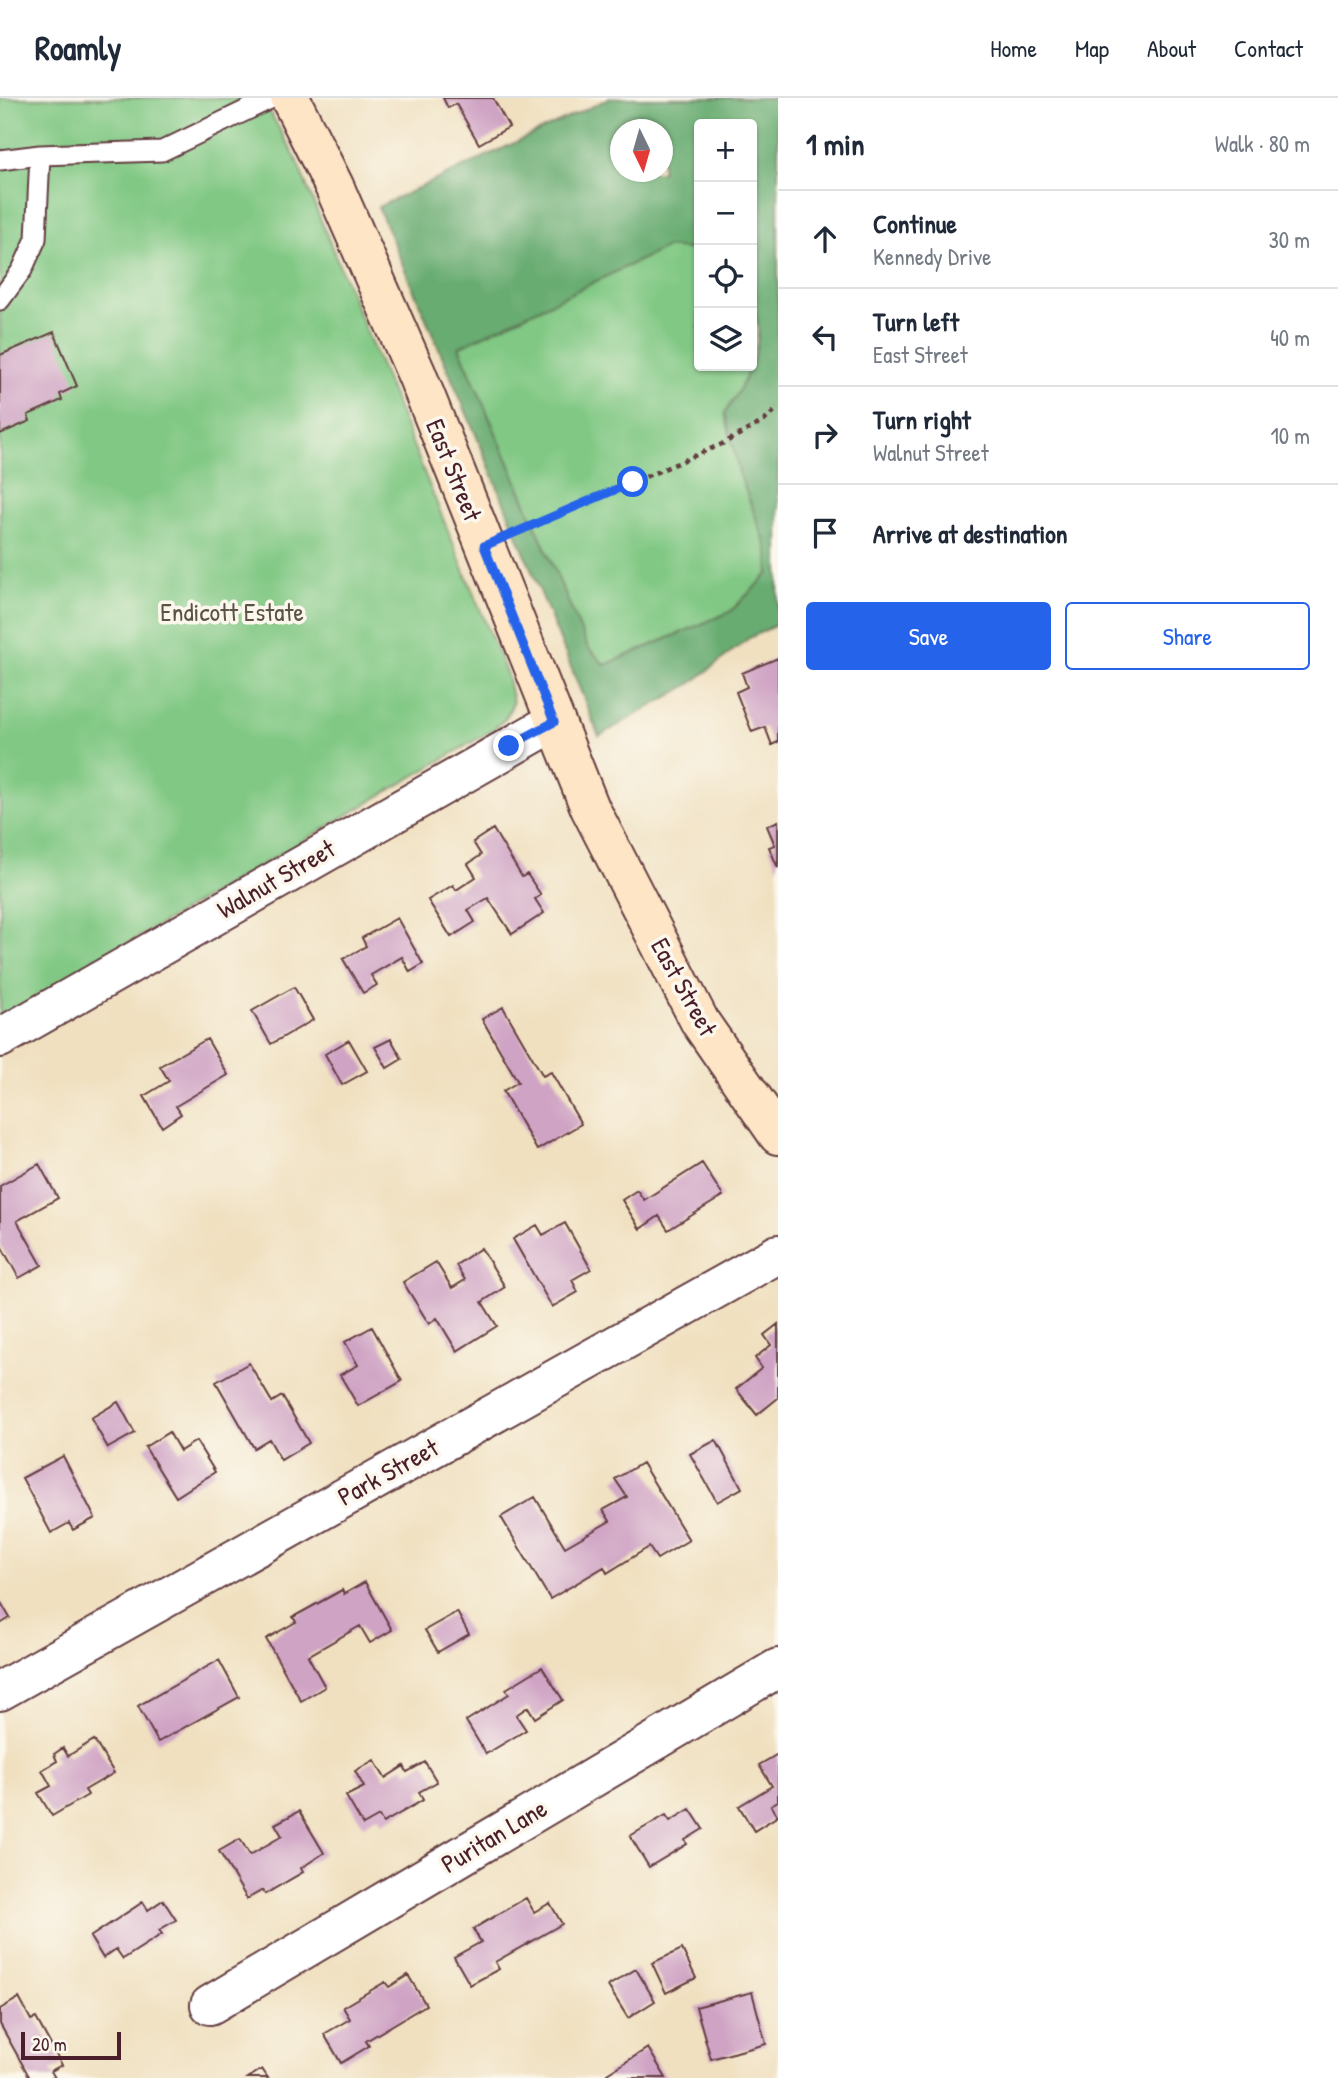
<!DOCTYPE html>
<html lang="en">
<head>
<meta charset="utf-8">
<style>
	:root { --surface:#fff; --page:#f2f2f3; --text:#1f2937; --muted:#747a83; --line:#e0e1e3; --accent:#2563eb }
	body { margin:0; font-family:"Patrick Hand",sans-serif; background:var(--page); color:var(--text) }
	.controls { position:absolute; right:21px; top:21px; display:grid; overflow:hidden; border-radius:7px; box-shadow:0 2px 5px #0004 }
	.controls button { width:63px; height:63px; display:grid; place-items:center; padding:0; border:0; border-bottom:2px solid var(--line); background:var(--surface); color:var(--text); font:35px sans-serif }
	.compass { position:absolute; left:610px; top:21px; width:63px; height:63px; border-radius:50%; background:var(--surface); box-shadow:0 2px 5px #0004; rotate:175deg }
	.scale { position:absolute; left:21px; bottom:18px; width:100px; box-sizing:border-box; padding-left:7px; border:4px solid #4a1f2b; border-top:0; font-size:19px; line-height:24px; white-space:nowrap; color:#4a1f2b; -webkit-text-stroke:5px #fbf7ec; paint-order:stroke }
	.stop { position:absolute; width:21px; height:21px; margin:-16px; border:5px solid #2563eb; border-radius:50%; background:#fff }
	.stop.end { background:#2563eb; border-color:#fff; box-shadow:0 2px 7px #0008 }
	.list { margin:0; padding:0; list-style:none }
	h2 { display:flex; justify-content:space-between; align-items:center; height:91px; margin:0; padding:0 28px; font-size:30px }
	h2 small { font-size:23px; font-weight:400; color:var(--muted) }
	.list li { display:grid; grid-template-columns:46px 1fr auto; gap:21px; align-items:center; box-sizing:border-box; height:98px; padding:0 28px; border-top:2px solid var(--line) }
	.list b { display:block; font-size:26px; white-space:nowrap }
	.list p { margin:0; font-size:23px; white-space:nowrap; color:var(--muted) }
	.list em { font-size:23px; font-style:normal; color:var(--muted) }
	.actions { display:flex; gap:14px; padding:21px 28px }
	.actions a { flex:1; padding:16px 0; border:2px solid var(--accent); border-radius:7px; text-align:center; font-size:24px; color:var(--accent) }
	.actions .main { background:var(--accent); color:#fff }
	.icon { flex:none; width:38px; height:38px; fill:none; stroke:currentColor; stroke-width:2; stroke-linecap:round; stroke-linejoin:round }
	.map { position:relative; flex:none; width:778px; height:1980px; overflow:hidden }
	header { display:flex; align-items:center; gap:42px; box-sizing:border-box; height:98px; padding:0 35px; background:var(--surface); border-bottom:2px solid var(--line) }
	header strong { font-size:33px }
	nav { display:flex; gap:38px; margin-inline-start:auto; font-size:24px }
	main { display:flex }
	aside { flex:1; background:var(--surface) }
	.map>svg:first-child { display:block }
</style>
</head>
<body>
<header>
<strong>Roamly</strong>
<nav><a>Home</a><a>Map</a><a>About</a><a>Contact</a></nav>
</header>
<main>
<div class="map">
<svg width="778" height="1980" viewBox="0 0 778 1980">
	<rect width="100%" height="100%" fill="#fbf7ec"/>
	<filter id="ink" filterUnits="userSpaceOnUse"><feTurbulence type="fractalNoise" baseFrequency=".0143" numOctaves="2"/><feDisplacementMap in="SourceGraphic" scale="14" xChannelSelector="R" yChannelSelector="G"/><feConvolveMatrix kernelMatrix="1 2 1 2 8 2 1 2 1" color-interpolation-filters="sRGB"/></filter>
	<filter id="wash" filterUnits="userSpaceOnUse"><feTurbulence type="fractalNoise" baseFrequency=".00686" numOctaves="4" result="noise"/><feDisplacementMap in="SourceGraphic" scale="28" xChannelSelector="R" yChannelSelector="G"/><feGaussianBlur stdDeviation="1.57" result="paint"/><feColorMatrix in="noise" values="0 0 0 0 0 0 0 0 0 0 0 0 0 0 0 0 0 1.4 0 .05"/><feComposite in="paint" operator="in"/></filter>
	<g filter="url(#wash)">
		<rect width="100%" height="100%" fill="#f0e0c0"/>
		<path fill="#80c883" stroke="#657457" stroke-width="2" d="M0,0H262L295,59L507,577L513,605L505,621L491,633L0,920Z
			M667,149L699,152V268H751L742,290L725,315L740,377L768,452L769,475L730,514L605,567L588,550L459,249Z"/>
		<path fill="#68ac71" stroke="#59664e" stroke-width="2" fill-rule="evenodd" d="M610,0H778V526L749,540L692,585L599,638L483,353L378,109ZM699,26H752V208C770,240 743,288 725,315L740,377L768,452L769,475L730,514L605,567L588,550L459,249L667,149L699,152ZM620,32H662V74H620Z"/>
		<g id="blocks">
			<path fill="#cfa3c4" d="M443,0H493L509,29L479,46L456,6L448,10Z
				M54,234L77,288L60,296L62,302L28,317L30,323L0,336V257Z
				M778,560V644L772,647L765,629L752,634L736,594L747,589L742,575Z
				M778,723V770L769,749L775,747L767,728Z
				M493,731L522,779L527,776L541,797L535,801L544,815L512,836L488,800L468,812L475,824L451,839L428,802L453,787L456,792L476,779L468,766L481,757L473,744Z
				M397,820L423,866L410,874L402,859L371,877L377,887L363,895L343,861L366,848L362,840Z
				M294,889L313,922L271,946L252,913Z
				M503,909L543,978L551,974L581,1026L537,1052L503,993L518,984L482,921Z
				M207,941L228,977L176,1008L181,1016L162,1029L144,998L169,983L160,968Z
				M391,941L402,961L387,970L375,949Z
				M349,942L367,973L342,987L325,956Z
				M702,1065L723,1098L668,1132L659,1118L640,1131L622,1102L637,1092L644,1102Z
				M39,1066L58,1100L17,1123L42,1167L19,1180L0,1146V1088Z
				M565,1125L591,1171L572,1182L578,1194L552,1209L513,1141L537,1127L543,1137Z
				M481,1150L505,1189L482,1204L497,1228L457,1253L437,1220L429,1226L403,1184L436,1164L452,1190L465,1182L456,1167Z
				M778,1226V1300L757,1317L736,1291L762,1270L755,1260L771,1247L764,1237Z
				M372,1229L402,1283L358,1308L340,1277L358,1267L345,1244Z
				M249,1265L272,1304L282,1298L309,1345L281,1362L269,1341L254,1350L216,1284Z
				M118,1304L135,1335L108,1350L91,1320Z
				M169,1334L180,1353L196,1343L215,1374L176,1399L145,1349Z
				M716,1342L742,1390L717,1404L690,1356Z
				M63,1358L95,1420L73,1432L69,1425L51,1435L22,1380Z
				M642,1365L689,1442L657,1461L649,1449L607,1475L604,1469L550,1501L501,1419L535,1399L565,1449L610,1423L603,1412L627,1399L615,1381Z
				M365,1484L392,1532L370,1545L360,1528L308,1558L325,1589L301,1603L266,1541L296,1524L293,1519L342,1492L344,1496Z
				M0,1503L10,1520L0,1526Z
				M457,1514L469,1536L438,1554L425,1532Z
				M219,1562L239,1599L158,1644L138,1608Z
				M542,1569L563,1602L535,1620L528,1609L516,1617L526,1632L486,1656L466,1623L509,1596L506,1591Z
				M94,1642L114,1675L85,1692L88,1697L52,1718L38,1695L51,1688L42,1672L57,1663L54,1656L63,1650L68,1658Z
				M778,1656V1703L771,1707L778,1718L754,1733L739,1708L772,1688L759,1667Z
				M374,1662L385,1680L404,1668L407,1674L425,1664L437,1684L419,1694L423,1702L383,1725L379,1718L363,1727L346,1698L364,1689L355,1673Z
				M690,1711L703,1731L685,1742L687,1746L649,1769L630,1738L666,1717L670,1723Z
				M299,1713L324,1755L301,1770L303,1774L265,1796L263,1792L247,1801L219,1753L240,1741L250,1757L282,1738L275,1726Z
				M526,1800L534,1814L550,1805L562,1826L495,1864L499,1871L470,1887L454,1859L481,1844L473,1831Z
				M163,1802L176,1822L159,1832L162,1836L123,1861L116,1851L103,1860L90,1839L143,1804L148,1812Z
				M682,1851L696,1880L666,1895L652,1865Z
				M636,1871L655,1903L628,1920L608,1888Z
				M408,1877L426,1907L366,1943L369,1948L341,1965L324,1936L350,1921L343,1909L385,1884L389,1889Z
				M752,1894L766,1946L711,1961L696,1909Z
				M19,1900L31,1922L36,1920L62,1967L51,1973L55,1980H30L0,1926V1911Z
				M648,1950L666,1980H610L607,1976Z
				M262,1971L268,1980H248Z"/>
		</g>
	</g>
	<g filter="url(#ink)">
		<use href="#blocks" fill-opacity="0" stroke="#633c41" stroke-width="2"/>
		<g fill="none" stroke-linecap="round" stroke-linejoin="round">
			<defs>
				<path id="service" d="M0,62L40,57L162,53L272,0
					M0,202L22,172L36,141L40,57"/>
				<path id="minor" d="M0,1593L778,1156
					M210,1907L778,1570"/>
				<path id="tertiary" d="M0,940L554,624"/>
				<path id="secondary" d="M290,0L334,88L417,277L590,710L700,924L778,1037"/>
			</defs>
			<use href="#service" stroke="#633c41" stroke-width="23"/>
			<use href="#minor" stroke="#633c41" stroke-width="42"/>
			<use href="#tertiary" stroke="#633c41" stroke-width="42"/>
			<use href="#secondary" stroke="#633c41" stroke-width="42"/>
			<path stroke="#633c41" stroke-width="4.5" stroke-dasharray="5 5" stroke-linecap="butt" d="M517,434L722,346L764,323L778,310"/>
			<use href="#service" stroke="#fff" stroke-width="19"/>
			<use href="#minor" stroke="#fff" stroke-width="38"/>
			<use href="#tertiary" stroke="#fff" stroke-width="38"/>
			<use href="#secondary" stroke="#fde5c5" stroke-width="38"/>
		</g>
	</g>
	<g fill="none" stroke-linecap="round" stroke-linejoin="round" filter="url(#ink)">
		<path stroke="#2563eb" stroke-width="9" d="M509,648L554,624L484,448L633,384"/>
	</g>
	<g text-anchor="middle" stroke-width="7" stroke-linejoin="round" paint-order="stroke">
		<g font-size="26" fill="#4a1f2b" stroke="#fbf7ec">
			<text transform="translate(454 372) rotate(68)" y="9">East Street</text>
			<text transform="translate(276 781) rotate(-30)" y="9">Walnut Street</text>
			<text transform="translate(684 889) rotate(61)" y="9">East Street</text>
			<text transform="translate(388 1374) rotate(-29)" y="9">Park Street</text>
			<text transform="translate(494 1738) rotate(-31)" y="9">Puritan Lane</text>
		</g>
		<g font-size="26" fill="#5a5245" stroke="#fbf7ec">
			<text x="232" y="523">Endicott Estate</text>
		</g>
	</g>
</svg>
<div class="controls">
<button>+</button>
<button>−</button>
<button><svg class="icon" aria-label="locate" viewBox="0 0 24 24"><circle cx="12" cy="12" r="6"/><path d="M12 2v4M12 18v4M2 12h4M18 12h4"/></svg></button>
<button><svg class="icon" aria-label="layers" viewBox="0 0 24 24"><path d="M12 4l9 5-9 5-9-5zM3 14l9 5 9-5"/></svg></button>
</div>
<svg class="compass" viewBox="-18 -18 36 36"><path d="M0-13l5 13h-10z" fill="#e53935"/><path d="M0 13l5-13h-10z" fill="#747a83"/></svg>
<div class="scale">20 m</div>
<div class="stop" style="left:633px;top:384px"></div>
<div class="stop end" style="left:509px;top:648px"></div>
</div>
<aside>
<h2>1 min<small>Walk · 80 m</small></h2>
<ul class="list">
<li><svg class="icon" aria-label="ahead" viewBox="0 0 24 24"><path d="M12 20V5M6 11l6-6 6 6"/></svg><div><b>Continue</b><p>Kennedy Drive</p></div><em>30 m</em></li>
<li><svg class="icon" aria-label="left" viewBox="0 0 24 24"><path d="M17 20v-9H6M10 6l-5 5 5 5"/></svg><div><b>Turn left</b><p>East Street</p></div><em>40 m</em></li>
<li><svg class="icon" aria-label="right" viewBox="0 0 24 24"><path d="M7 20v-9h11M14 6l5 5-5 5"/></svg><div><b>Turn right</b><p>Walnut Street</p></div><em>10 m</em></li>
<li><svg class="icon" aria-label="arrive" viewBox="0 0 24 24"><path d="M6 21V4h12l-3 4 3 4H6"/></svg><div><b>Arrive at destination</b></div></li>
</ul>
<div class="actions"><a class="main">Save</a><a>Share</a></div>
</aside>
</main>
</body>
</html>
